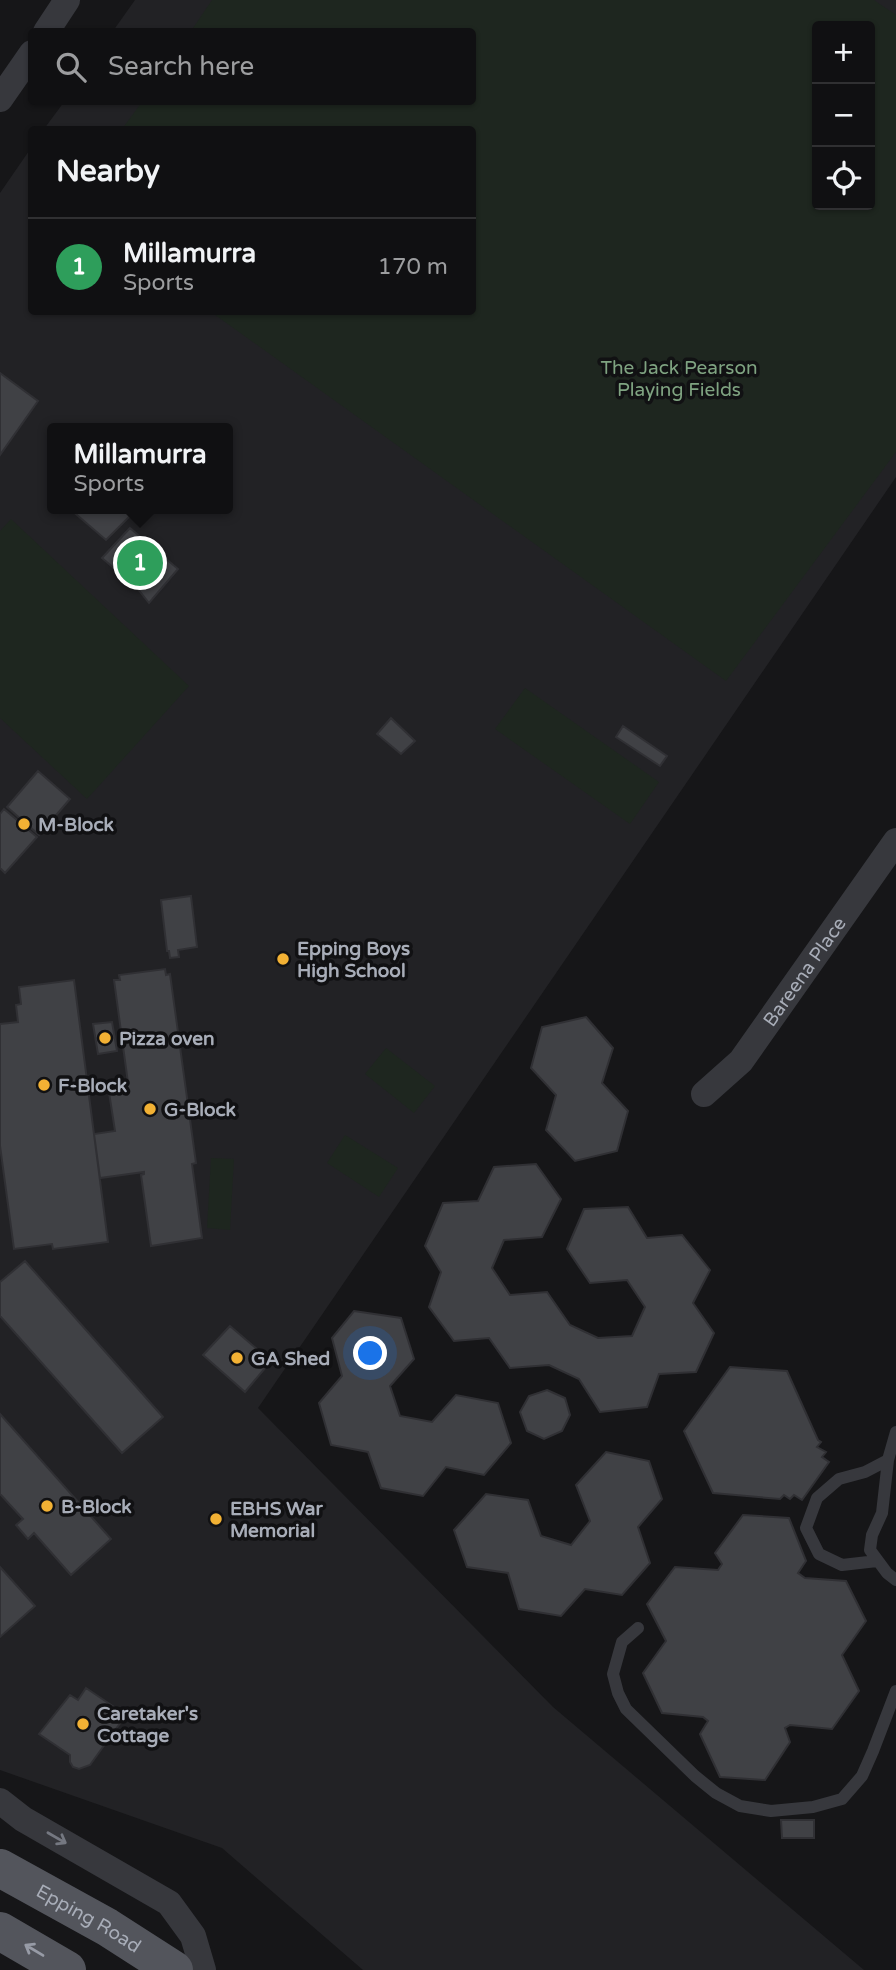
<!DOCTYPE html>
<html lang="en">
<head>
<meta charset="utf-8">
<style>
	:root { --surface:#101012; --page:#1e1e20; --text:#f1f3f6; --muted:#9c9d9f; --line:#303032; --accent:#f2b134 }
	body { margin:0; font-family:"Varela Round",sans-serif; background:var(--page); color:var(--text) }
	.controls { position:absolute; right:21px; top:21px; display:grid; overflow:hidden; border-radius:7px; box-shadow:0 2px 5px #0004 }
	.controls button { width:63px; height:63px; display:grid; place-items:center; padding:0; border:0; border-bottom:2px solid var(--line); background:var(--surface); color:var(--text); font:35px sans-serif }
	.you { position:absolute; left:371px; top:1354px; width:24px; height:24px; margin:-18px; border:5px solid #fff; border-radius:50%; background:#1a73e8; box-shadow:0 0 0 10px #1a73e833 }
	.badge { display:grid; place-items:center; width:46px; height:46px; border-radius:50%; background:var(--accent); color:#fff; font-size:23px; font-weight:700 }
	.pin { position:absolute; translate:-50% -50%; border:4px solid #fff; box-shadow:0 2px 7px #0006 }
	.popup { position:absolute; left:47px; top:423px; width:186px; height:91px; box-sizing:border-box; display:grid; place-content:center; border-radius:7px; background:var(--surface); filter:drop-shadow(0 2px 5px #0005); font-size:23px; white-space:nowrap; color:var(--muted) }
	.popup b { font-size:26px; color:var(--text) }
	.popup::after { content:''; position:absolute; left:50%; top:100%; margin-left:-14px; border:14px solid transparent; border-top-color:var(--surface) }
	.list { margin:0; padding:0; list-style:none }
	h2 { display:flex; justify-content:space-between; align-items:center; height:91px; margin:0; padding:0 28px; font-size:30px }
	h2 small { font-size:23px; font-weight:400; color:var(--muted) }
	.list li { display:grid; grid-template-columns:46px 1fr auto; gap:21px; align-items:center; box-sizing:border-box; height:98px; padding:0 28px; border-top:2px solid var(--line) }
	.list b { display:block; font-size:26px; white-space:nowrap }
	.list p { margin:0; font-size:23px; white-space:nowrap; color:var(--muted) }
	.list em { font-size:23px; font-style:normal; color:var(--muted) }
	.icon { flex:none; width:38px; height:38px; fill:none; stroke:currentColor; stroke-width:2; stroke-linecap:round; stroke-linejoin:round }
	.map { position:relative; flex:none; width:896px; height:1970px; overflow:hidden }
	.search { position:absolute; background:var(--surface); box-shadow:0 2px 5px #0004; left:28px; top:28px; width:448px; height:77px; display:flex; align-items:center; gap:18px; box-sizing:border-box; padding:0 24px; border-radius:7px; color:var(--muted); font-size:26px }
	.panel { position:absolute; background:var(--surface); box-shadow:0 2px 5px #0004; left:28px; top:126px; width:448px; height:189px; border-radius:7px }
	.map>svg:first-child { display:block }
</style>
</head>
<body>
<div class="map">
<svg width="896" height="1970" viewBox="0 0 896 1970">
	<rect width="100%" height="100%" fill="#161618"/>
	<path fill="#222225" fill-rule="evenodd" d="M135,0H896V477L258,1408L553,1707L864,1970H363L222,1848L0,1770V193L31,148L32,312H472V130L44,129L64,102H472V32L113,31ZM817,26H870V205H817ZM52,428H228V509H52Z"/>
	<path fill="#1e261f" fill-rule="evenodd" d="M212,0H874L896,15V452L726,681L211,312H472V130L122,129L142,102H472V32L191,31ZM870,26V205H817V26Z
		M11,519L189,686L87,799L0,718V531Z
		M525,688L659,782L630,824L495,729Z
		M386,1048L435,1086L414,1113L365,1074Z
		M345,1135L398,1168L379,1197L327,1163Z
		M211,1158L234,1159L230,1230L207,1228Z"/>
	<path fill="#404145" stroke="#303034" stroke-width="2" d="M0,373L38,401L0,455Z
		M70,509H133L135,511L106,540Z
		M130,528L178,569L149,603L137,588L102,558Z
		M391,718L415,741L401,754L377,734Z
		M623,726L667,756L660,766L616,737Z
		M38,771L70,799L39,835L7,807Z
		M4,809L37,837L5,873L0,868V814Z
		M191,896L197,947L178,950L179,957L170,958L169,951H167L161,900Z
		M165,969L166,975L170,974L196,1163L192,1164L202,1238L151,1246L141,1175L144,1174V1172L100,1178L94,1134L115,1131L108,1086L128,1083L114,980H120L119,975Z
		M74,980L108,1242L53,1249L52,1244L14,1249L0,1146V1024L18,1022L16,1005L21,1004L19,987Z
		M586,1017L613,1048L602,1083L628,1111L617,1151L575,1161L546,1130L556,1095L531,1068L542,1027Z
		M112,1022L117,1051L98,1054L93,1024Z
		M536,1164L561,1199L542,1237L504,1240L492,1268L510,1295L547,1292L570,1325L598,1338L632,1336L645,1307L627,1280L590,1283L567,1249L584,1209L628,1207L647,1238L682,1235L710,1270L693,1303L714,1333L696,1372L659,1374L647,1407L600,1412L579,1379L549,1365L510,1368L489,1338L454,1341L429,1307L441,1272L425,1246L443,1203L478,1201L494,1167Z
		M25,1261L163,1417L122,1453L0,1316V1282Z
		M354,1311L401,1318L414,1359L390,1386L400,1416L432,1422L456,1395L498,1403L511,1443L484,1475L446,1467L423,1496L381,1488L368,1452L331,1445L319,1403L342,1376L332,1338Z
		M230,1326L271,1361L245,1392L203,1355Z
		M730,1367L787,1371L818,1440L821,1442L817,1447L826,1452L822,1457L829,1462L802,1500L794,1495L790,1499L784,1495L780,1499L713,1493L684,1431Z
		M547,1390L565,1398L570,1415L562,1431L544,1439L527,1431L520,1412L529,1396Z
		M0,1414L111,1539L71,1575L34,1533L28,1539L16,1525L23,1519L0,1494Z
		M606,1452L649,1461L662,1499L638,1527L650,1563L622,1595L585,1589L561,1616L519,1609L508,1573L467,1567L454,1530L486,1494L528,1500L541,1536L571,1545L590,1521L576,1485Z
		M743,1515L789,1518L806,1561L798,1573L805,1578L846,1581L866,1621L842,1655L859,1691L832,1729L790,1725L785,1728L790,1742L765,1780L720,1777L700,1734L708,1721L703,1717L662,1713L643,1673L666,1641L647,1604L675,1567L718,1570L722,1564L715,1553Z
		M0,1567L35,1606L0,1637Z
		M86,1688L126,1715L90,1765L79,1769L73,1767L70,1762V1755L39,1734L70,1695L78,1700Z
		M781,1820H814V1838H782Z"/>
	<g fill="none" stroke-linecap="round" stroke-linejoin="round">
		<path stroke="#37383d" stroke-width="12" d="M896,1432L888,1460L882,1513L872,1535L870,1550L887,1573L896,1580
			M877,1561L842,1565L819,1554L806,1528L817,1498L839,1479L865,1472L888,1460
			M638,1628L622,1642L613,1674L618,1693L626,1709L695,1776L716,1793L740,1806L771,1811L813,1807L842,1799L862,1776L873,1751L896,1691"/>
		<g stroke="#37383d" stroke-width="26">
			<path d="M46,32L67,0"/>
			<path d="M0,99L32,53"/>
			<path id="s1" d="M704,1094L741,1061L896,841"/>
			<path d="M0,1801L23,1819L169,1903L193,1936L203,1970"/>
		</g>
		<g stroke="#53555c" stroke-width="38">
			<path id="s2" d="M0,1868L107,1927L174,1970"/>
			<path d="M0,1931L67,1970"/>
		</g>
	</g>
	<defs><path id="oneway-shaft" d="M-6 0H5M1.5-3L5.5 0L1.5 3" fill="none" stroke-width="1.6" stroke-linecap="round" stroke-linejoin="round" transform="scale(1.75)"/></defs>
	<use stroke="#757881" href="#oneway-shaft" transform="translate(57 1838) rotate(30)"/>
	<use stroke="#979ba6" href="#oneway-shaft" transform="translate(34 1950) rotate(-149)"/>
	<g fill="#f2b134" stroke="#111113" stroke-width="2.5">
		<circle cx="24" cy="824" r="7"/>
		<circle cx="283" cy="959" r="7"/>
		<circle cx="105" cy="1038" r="7"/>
		<circle cx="44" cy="1085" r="7"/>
		<circle cx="150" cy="1109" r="7"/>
		<circle cx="237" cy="1358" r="7"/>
		<circle cx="47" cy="1506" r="7"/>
		<circle cx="216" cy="1519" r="7"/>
		<circle cx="83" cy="1724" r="7"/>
	</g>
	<g text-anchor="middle" stroke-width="7" stroke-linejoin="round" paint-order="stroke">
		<g font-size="19" fill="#7fa381" stroke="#111113">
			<text x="679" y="374">The Jack Pearson<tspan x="679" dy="22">Playing Fields</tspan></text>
		</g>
		<g font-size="19" font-weight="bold" fill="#a8adb8" stroke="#111113" text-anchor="start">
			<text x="38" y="831">M-Block</text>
			<text x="297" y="955">Epping Boys<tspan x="297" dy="22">High School</tspan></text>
			<text x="119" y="1045">Pizza oven</text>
			<text x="58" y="1092">F-Block</text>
			<text x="164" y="1116">G-Block</text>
			<text x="251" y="1365">GA Shed</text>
			<text x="61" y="1513">B-Block</text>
			<text x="230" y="1515">EBHS War<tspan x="230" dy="22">Memorial</tspan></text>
			<text x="97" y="1720">Caretaker's<tspan x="97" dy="22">Cottage</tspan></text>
		</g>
		<g font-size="19" fill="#a8adb8" stroke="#111113">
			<text dy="7" stroke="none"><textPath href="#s1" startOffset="159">Bareena Place</textPath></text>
			<text dy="7" stroke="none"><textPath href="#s2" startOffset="102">Epping Road</textPath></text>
		</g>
	</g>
</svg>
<div class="controls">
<button>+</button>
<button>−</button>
<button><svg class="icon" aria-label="locate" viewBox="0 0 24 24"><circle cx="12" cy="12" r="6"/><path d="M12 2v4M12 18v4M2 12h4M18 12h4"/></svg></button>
</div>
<div class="you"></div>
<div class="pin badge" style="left:140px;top:563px;background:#2e9e5b">1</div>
<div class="popup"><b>Millamurra</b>Sports</div>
<div class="search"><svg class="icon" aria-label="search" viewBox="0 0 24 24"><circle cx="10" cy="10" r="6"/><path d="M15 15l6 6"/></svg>Search here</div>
<section class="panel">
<h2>Nearby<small></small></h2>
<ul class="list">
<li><span class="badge" style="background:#2e9e5b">1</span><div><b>Millamurra</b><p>Sports</p></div><em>170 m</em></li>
</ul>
</section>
</div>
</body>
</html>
